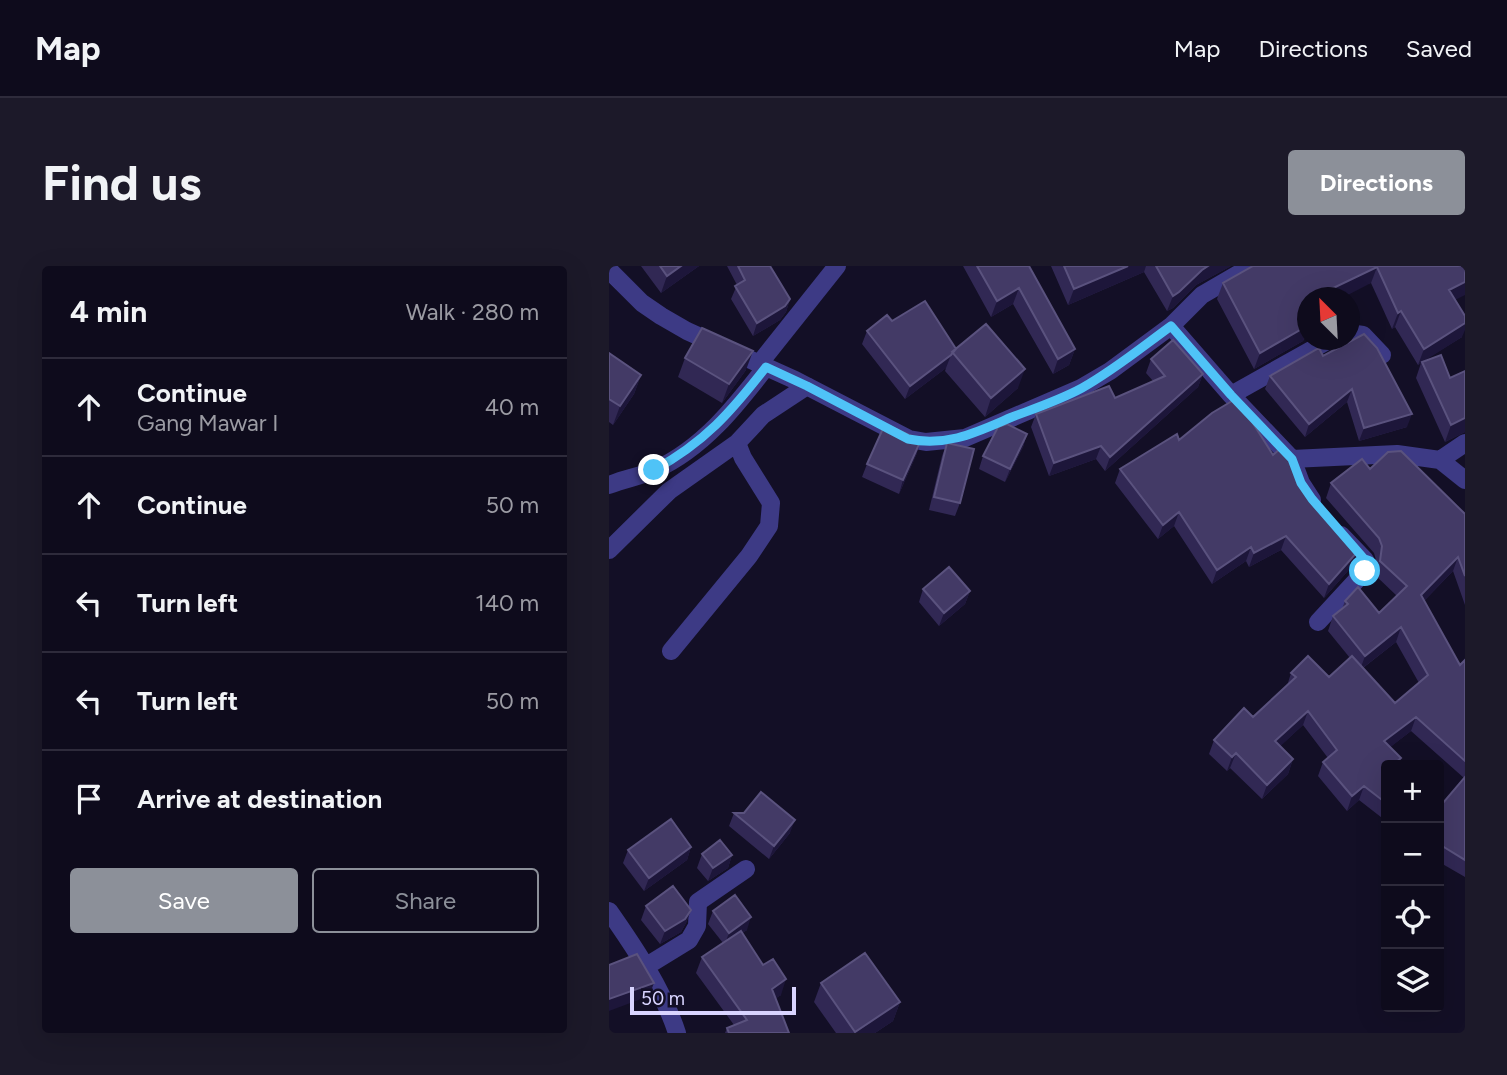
<!DOCTYPE html>
<html lang="en">
<head>
<meta charset="utf-8">
<style>
	:root { --surface:#0e0b1c; --page:#1c1929; --text:#f1f3f6; --muted:#9b9ba3; --line:#2e2b3b; --accent:#8c9099 }
	body { margin:0; font-family:Figtree,sans-serif; background:var(--page); color:var(--text) }
	.controls { position:absolute; right:21px; bottom:21px; display:grid; overflow:hidden; border-radius:7px; box-shadow:0 7px 28px #0002 }
	.controls button { width:63px; height:63px; display:grid; place-items:center; padding:0; border:0; border-bottom:2px solid var(--line); background:var(--surface); color:var(--text); font:35px sans-serif }
	.compass { position:absolute; left:688px; top:21px; width:63px; height:63px; border-radius:50%; background:var(--surface); box-shadow:0 7px 28px #0002; rotate:336deg }
	.scale { position:absolute; left:21px; bottom:18px; width:166px; box-sizing:border-box; padding-left:7px; border:4px solid #d9d4ff; border-top:0; font-size:19px; line-height:24px; white-space:nowrap; color:#d9d4ff; -webkit-text-stroke:5px #130f26; paint-order:stroke }
	.stop { position:absolute; width:21px; height:21px; margin:-16px; border:5px solid #4fc3f7; border-radius:50%; background:#fff }
	.stop.end { background:#4fc3f7; border-color:#fff; box-shadow:0 2px 7px #0008 }
	.list { margin:0; padding:0; list-style:none }
	h2 { display:flex; justify-content:space-between; align-items:center; height:91px; margin:0; padding:0 28px; font-size:30px }
	h2 small { font-size:23px; font-weight:400; color:var(--muted) }
	.list li { display:grid; grid-template-columns:46px 1fr auto; gap:21px; align-items:center; box-sizing:border-box; height:98px; padding:0 28px; border-top:2px solid var(--line) }
	.list b { display:block; font-size:26px; white-space:nowrap }
	.list p { margin:0; font-size:23px; white-space:nowrap; color:var(--muted) }
	.list em { font-size:23px; font-style:normal; color:var(--muted) }
	.actions { display:flex; gap:14px; padding:21px 28px }
	.actions a { flex:1; padding:16px 0; border:2px solid var(--accent); border-radius:7px; text-align:center; font-size:24px; color:var(--accent) }
	.actions .main { background:var(--accent); color:#fff }
	.icon { flex:none; width:38px; height:38px; fill:none; stroke:currentColor; stroke-width:2; stroke-linecap:round; stroke-linejoin:round }
	.map { position:relative; flex:none; width:856px; height:767px; overflow:hidden; border-radius:7px }
	header { display:flex; align-items:center; gap:42px; box-sizing:border-box; height:98px; padding:0 35px; background:var(--surface); border-bottom:2px solid var(--line) }
	header strong { font-size:33px }
	nav { display:flex; gap:38px; margin-inline-start:auto; font-size:24px }
	.intro { display:flex; align-items:center; justify-content:space-between; box-sizing:border-box; height:168px; padding:0 42px }
	h1 { margin:0; font-size:49px }
	.button { padding:18px 32px; border-radius:7px; background:var(--accent); color:#fff; font-size:24px; font-weight:700 }
	main { display:flex; gap:42px; padding:0 42px }
	aside { flex:1; background:var(--surface); border-radius:7px; box-shadow:0 7px 28px #0002 }
	.map>svg:first-child { display:block }
</style>
</head>
<body>
<header>
<strong>Map</strong>
<nav><a>Map</a><a>Directions</a><a>Saved</a></nav>
</header>
<div class="intro"><h1>Find us</h1><a class="button">Directions</a></div>
<main>
<aside>
<h2>4 min<small>Walk · 280 m</small></h2>
<ul class="list">
<li><svg class="icon" aria-label="ahead" viewBox="0 0 24 24"><path d="M12 20V5M6 11l6-6 6 6"/></svg><div><b>Continue</b><p>Gang Mawar I</p></div><em>40 m</em></li>
<li><svg class="icon" aria-label="ahead" viewBox="0 0 24 24"><path d="M12 20V5M6 11l6-6 6 6"/></svg><div><b>Continue</b></div><em>50 m</em></li>
<li><svg class="icon" aria-label="left" viewBox="0 0 24 24"><path d="M17 20v-9H6M10 6l-5 5 5 5"/></svg><div><b>Turn left</b></div><em>140 m</em></li>
<li><svg class="icon" aria-label="left" viewBox="0 0 24 24"><path d="M17 20v-9H6M10 6l-5 5 5 5"/></svg><div><b>Turn left</b></div><em>50 m</em></li>
<li><svg class="icon" aria-label="arrive" viewBox="0 0 24 24"><path d="M6 21V4h12l-3 4 3 4H6"/></svg><div><b>Arrive at destination</b></div></li>
</ul>
<div class="actions"><a class="main">Save</a><a>Share</a></div>
</aside>
<div class="map">
<svg width="856" height="767" viewBox="0 0 856 767">
	<rect width="100%" height="100%" fill="#130f26"/>
	<g fill="none" stroke-linecap="round" stroke-linejoin="round">
		<path stroke="#3d3a85" stroke-width="18" d="M0,4L33,37L52,50L78,65L186,114L300,173L317,176L356,172L472,122L501,105L562,60L593,29L643,0
			M562,60L622,129L683,193L788,188L831,194L856,214
			M740,67L754,69L773,89
			M150,98L228,0
			M622,129L720,74
			M683,193L692,217L703,234
			M831,194L856,177
			M0,219C15,213 32,210 46,204C94,182 126,141 157,101
			M0,284L60,225L128,177
			M709,356L756,305V294L732,269
			M62,385L140,290L160,260L162,237L134,192L128,177L154,149L198,120
			M0,645C26,682 54,724 68,767
			M36,701L80,674L88,660L89,636L137,603"/>
	</g>
	<path fill="#312854" fill-rule="evenodd" d="M32,0H90L52,27Z
		M118,0H161L181,33L177,46L171,54L144,70L122,33L128,19Z
		M354,0H420L466,83L460,99L444,108L404,38L382,51Z
		M442,0H622L587,19L564,42L558,45L535,6L459,39Z
		M644,0H856L846,34L853,71L814,95L841,112L856,105V166L836,176L807,112L812,97L809,99L786,61L783,63L762,17L698,32V70L696,71L694,75L645,103L608,33L614,17Z
		M283,55L347,83L409,122L376,151L336,105L337,102L296,133L253,78L258,65Z
		M0,87L32,109L25,128L4,159L0,156Z
		M714,90L798,161L750,175L738,136L696,171L656,123L661,110Z
		M76,92L137,104L113,137L69,111Z
		M542,93L594,108L589,121L496,205L487,193L440,210L422,161L427,148L506,132L544,115L537,107Z
		M418,168L414,181L396,216L370,203L374,190Z
		M570,174L664,189L688,209L745,298L715,332L672,284L640,301L637,295L603,318L565,260L549,273L506,217L511,203Z
		M338,177L351,237L346,250L320,244L333,190Z
		M308,187L290,228L253,211L258,198Z
		M761,203L856,248V339L844,305L815,335L851,399L856,394V611L830,596V535L834,537L855,512L802,465L781,481L792,492L789,499H777V555L750,534L738,545L709,510L714,496L719,492L694,459L671,480L684,493L679,508L653,533L621,502L618,505L600,488L605,474L644,451L678,420L682,407L720,411L741,392L719,365L724,350L733,343L736,335L770,347L788,330L766,309L767,294L765,287L717,232L722,217ZM787,376L810,417L786,437L754,402Z
		M314,323L361,325L356,338L330,360L310,336Z
		M125,547L181,567L160,593L120,560Z
		M82,581L78,594L35,625L14,597L19,584Z
		M93,588L123,589L119,602L99,615L88,602Z
		M37,640L82,644L77,657L72,666L51,678L32,654Z
		M104,645L138,664L133,667L172,729L167,732L180,767H116L118,762L125,759L87,707L93,691L114,677L99,658Z
		M212,717L291,736L284,755L266,767H227L205,736Z"/>
	<path fill="#1d163a" d="M72,0H90L52,27L58,10Z
		M519,0H537L535,6L459,39L465,23Z
		M599,0H622L587,19L564,42L558,45L564,30L593,4Z
		M768,1L762,17L733,32H717L720,24Z
		M856,16V29L834,40L840,24Z
		M410,22L404,38L382,51L388,35Z
		M181,33L177,46L171,54L144,70L148,57Z
		M792,45L786,61L783,63L789,47Z
		M856,57V64L853,71L809,99L815,83Z
		M698,58V70L696,71L694,75L645,103L651,87Z
		M466,83L460,99L444,108L449,93Z
		M144,85L137,104L113,137L120,118Z
		M342,89L337,102L296,133L301,120Z
		M416,103L409,122L376,151L382,132Z
		M594,108L589,121L496,205L501,191Z
		M32,109L25,128L4,159L11,140Z
		M743,123L738,136L696,171L700,158Z
		M803,148L798,161L750,175L755,162Z
		M856,152V166L836,176L842,159Z
		M418,168L414,181L396,216L401,203Z
		M312,174L308,187L290,228L294,214Z
		M492,180L487,193L440,210L445,197Z
		M570,246L565,260L549,273L554,259Z
		M677,270L672,284L640,301L645,287Z
		M642,281L637,295L603,318L608,304Z
		M750,284L745,298L715,332L720,318Z
		M849,291L844,305L807,343L812,329Z
		M361,325L356,338L330,360L335,347Z
		M792,361L787,376L751,404L756,390Z
		M699,445L694,459L661,490L666,475Z
		M807,451L802,465L770,490L775,475Z
		M627,487L621,502L618,505L623,491Z
		M684,493L679,508L653,533L658,519Z
		M755,520L750,534L738,545L743,530Z
		M186,554L181,567L160,593L165,580Z
		M82,581L78,594L35,625L40,612Z
		M123,589L119,602L99,615L104,602Z
		M82,644L77,657L72,666L51,678L56,665Z
		M142,651L138,664L115,680L120,667Z
		M177,713L172,729L157,739L163,723Z
		M45,717L40,730L0,745V733Z
		M291,736L284,755L266,767H246Z"/>
	<path fill="#433a66" stroke="#5a527e" stroke-width="2" d="M51,0H72L58,10Z
		M129,0H161L181,33L176,40L148,57L126,20L136,14Z
		M368,0H420L466,83L449,93L410,22L388,35Z
		M455,0H519L465,23Z
		M547,0H599L593,4L570,26L564,30Z
		M644,0H856V16L840,24L856,50V57L815,83L792,45L789,47L768,1L720,24L724,32H698V60L651,87L614,17Z
		M316,35L347,83L342,89L301,120L258,65L278,49L283,55Z
		M377,58L416,103L382,132L343,86Z
		M93,62L144,85L120,118L76,92Z
		M755,68L768,82L803,148L755,162L743,123L700,158L661,110L710,82L714,90Z
		M564,74L594,108L501,191L492,180L445,197L427,148L500,120L506,132L556,110L542,93Z
		M0,87L32,109L11,140L0,133Z
		M832,89L841,112L856,105V152L842,159L813,96Z
		M628,132L664,189L672,182L681,194L688,209L699,225L750,284L720,318L677,270L645,287L642,281L608,304L570,246L554,259L511,203L568,168L570,174L603,147Z
		M276,158L312,174L294,214L258,198Z
		M398,158L418,168L401,203L374,190L389,161Z
		M338,177L365,183L351,237L325,231Z
		M792,185L856,248V310L849,291L812,329L851,399L856,394V495L807,451L775,475L792,492L784,499H777V537L755,520L743,530L714,496L728,484L699,445L666,475L684,493L658,519L627,487L623,491L605,474L635,442L644,451L687,411L682,407L699,390L720,411L743,390L786,437L819,409L792,361L756,390L724,350L739,338L736,335L749,321L770,347L798,320L771,295L773,280L770,272L722,217L753,193L761,203L779,186Z
		M340,301L361,325L335,347L314,323Z
		M856,511V594L830,578V535L834,537Z
		M152,526L186,554L165,580L125,547H135Z
		M62,553L82,581L40,612L19,584Z
		M111,574L123,589L104,602L93,588Z
		M64,620L82,644L76,653L56,665L37,640Z
		M126,629L142,651L120,667L104,645Z
		M132,665L154,699L164,693L177,713L163,723L180,767H120L118,762L138,754L93,691Z
		M256,687L291,736L246,766L212,717Z
		M28,688L45,717L0,733V699Z"/>
	<g fill="none" stroke-linecap="round" stroke-linejoin="round">
		<path stroke="#4fc3f7" stroke-width="9" d="M45,204C96,176 122,146 157,101L198,120L299,173C339,181 368,166 403,151C427,142 451,134 473,122C505,104 533,81 562,60L622,129L683,193L692,217L703,233L756,294V305"/>
	</g>
</svg>
<div class="controls">
<button>+</button>
<button>−</button>
<button><svg class="icon" aria-label="locate" viewBox="0 0 24 24"><circle cx="12" cy="12" r="6"/><path d="M12 2v4M12 18v4M2 12h4M18 12h4"/></svg></button>
<button><svg class="icon" aria-label="layers" viewBox="0 0 24 24"><path d="M12 4l9 5-9 5-9-5zM3 14l9 5 9-5"/></svg></button>
</div>
<svg class="compass" viewBox="-18 -18 36 36"><path d="M0-13l5 13h-10z" fill="#e53935"/><path d="M0 13l5-13h-10z" fill="#9b9ba3"/></svg>
<div class="scale">50 m</div>
<div class="stop" style="left:756px;top:305px"></div>
<div class="stop end" style="left:45px;top:204px"></div>
</div>
</main>
</body>
</html>
